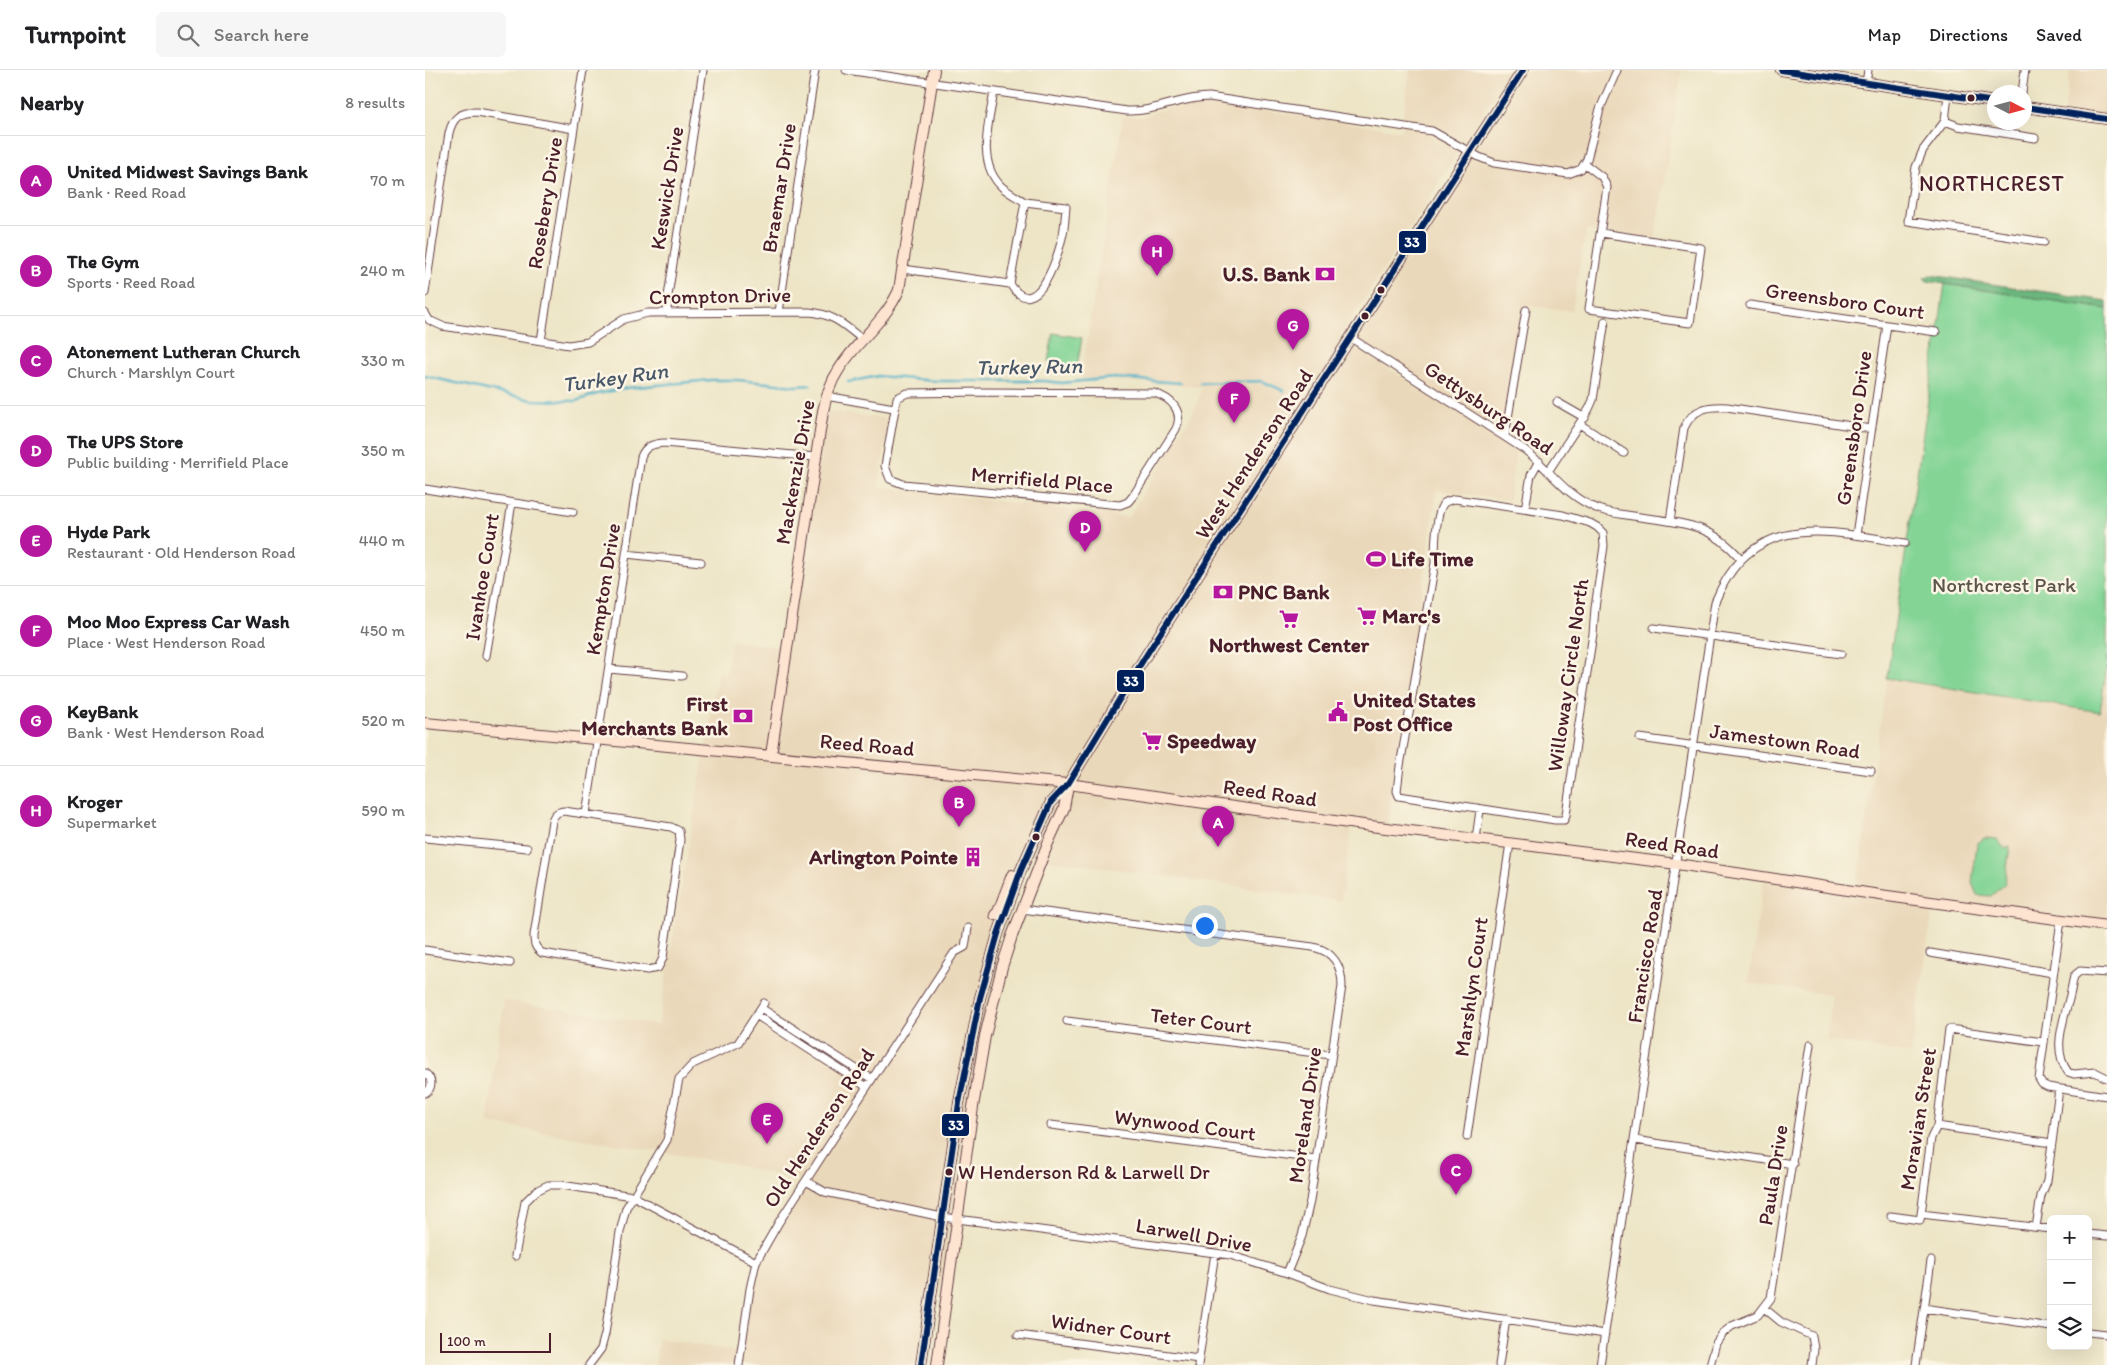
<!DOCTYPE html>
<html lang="en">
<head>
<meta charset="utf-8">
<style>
	:root { --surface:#fff; --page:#f6f6f6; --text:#202124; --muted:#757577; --line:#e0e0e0; --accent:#b5179e }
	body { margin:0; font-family:Itim,sans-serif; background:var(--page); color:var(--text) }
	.controls { position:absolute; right:15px; bottom:15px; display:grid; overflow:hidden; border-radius:8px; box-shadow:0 5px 20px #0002 }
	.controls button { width:45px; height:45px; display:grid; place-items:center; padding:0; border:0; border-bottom:1px solid var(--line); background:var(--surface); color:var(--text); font:25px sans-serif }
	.compass { position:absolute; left:1562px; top:15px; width:45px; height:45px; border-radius:50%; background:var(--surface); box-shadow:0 5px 20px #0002; rotate:96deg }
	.scale { position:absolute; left:15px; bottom:12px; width:111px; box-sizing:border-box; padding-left:5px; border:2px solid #4a1f2b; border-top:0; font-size:14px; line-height:18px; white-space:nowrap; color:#4a1f2b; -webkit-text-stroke:4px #fcf5e5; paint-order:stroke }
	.you { position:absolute; left:779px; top:855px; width:18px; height:18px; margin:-12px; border:4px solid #fff; border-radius:50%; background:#1a73e8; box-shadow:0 0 0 8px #1a73e833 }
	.badge { display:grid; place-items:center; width:32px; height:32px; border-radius:50%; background:var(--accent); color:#fff; font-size:16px; font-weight:700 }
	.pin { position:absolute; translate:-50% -41px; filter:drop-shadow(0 1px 2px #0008) }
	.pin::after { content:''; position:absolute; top:26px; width:18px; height:15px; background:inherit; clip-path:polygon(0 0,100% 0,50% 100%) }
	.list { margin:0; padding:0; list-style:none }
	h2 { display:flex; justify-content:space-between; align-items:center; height:65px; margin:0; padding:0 20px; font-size:21px }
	h2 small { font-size:16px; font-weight:400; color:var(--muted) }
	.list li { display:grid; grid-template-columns:32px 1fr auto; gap:15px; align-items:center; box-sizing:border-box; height:90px; padding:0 20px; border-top:1px solid var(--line) }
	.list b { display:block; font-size:19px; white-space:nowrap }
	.list p { margin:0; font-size:16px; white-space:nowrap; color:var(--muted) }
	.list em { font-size:16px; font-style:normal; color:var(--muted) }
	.icon { flex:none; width:28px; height:28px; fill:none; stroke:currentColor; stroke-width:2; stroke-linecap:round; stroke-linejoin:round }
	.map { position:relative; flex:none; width:1682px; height:1295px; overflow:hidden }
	header { display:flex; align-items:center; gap:30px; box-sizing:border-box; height:70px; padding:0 25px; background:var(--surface); border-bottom:1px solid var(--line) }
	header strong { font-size:24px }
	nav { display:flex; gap:28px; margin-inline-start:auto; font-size:18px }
	.search { width:350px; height:45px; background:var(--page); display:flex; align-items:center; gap:12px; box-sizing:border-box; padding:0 18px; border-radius:8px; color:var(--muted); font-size:19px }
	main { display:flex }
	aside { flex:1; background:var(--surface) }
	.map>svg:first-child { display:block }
</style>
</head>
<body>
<header>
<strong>Turnpoint</strong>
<div class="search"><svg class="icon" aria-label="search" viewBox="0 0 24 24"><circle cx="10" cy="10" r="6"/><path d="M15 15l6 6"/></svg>Search here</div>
<nav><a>Map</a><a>Directions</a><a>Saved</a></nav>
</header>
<main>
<aside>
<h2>Nearby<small>8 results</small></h2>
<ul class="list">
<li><span class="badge">A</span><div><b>United Midwest Savings Bank</b><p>Bank · Reed Road</p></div><em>70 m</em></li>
<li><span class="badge">B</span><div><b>The Gym</b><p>Sports · Reed Road</p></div><em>240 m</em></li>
<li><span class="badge">C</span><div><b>Atonement Lutheran Church</b><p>Church · Marshlyn Court</p></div><em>330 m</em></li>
<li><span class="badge">D</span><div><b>The UPS Store</b><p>Public building · Merrifield Place</p></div><em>350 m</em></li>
<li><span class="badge">E</span><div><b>Hyde Park</b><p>Restaurant · Old Henderson Road</p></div><em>440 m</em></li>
<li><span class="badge">F</span><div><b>Moo Moo Express Car Wash</b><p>Place · West Henderson Road</p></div><em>450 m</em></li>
<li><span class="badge">G</span><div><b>KeyBank</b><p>Bank · West Henderson Road</p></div><em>520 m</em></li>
<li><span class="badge">H</span><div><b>Kroger</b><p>Supermarket</p></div><em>590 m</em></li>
</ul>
</aside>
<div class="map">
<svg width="1682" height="1295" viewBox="0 0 1682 1295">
	<rect width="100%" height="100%" fill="#fcf5e5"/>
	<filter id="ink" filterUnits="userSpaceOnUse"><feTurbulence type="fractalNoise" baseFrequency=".02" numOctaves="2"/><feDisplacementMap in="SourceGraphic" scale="10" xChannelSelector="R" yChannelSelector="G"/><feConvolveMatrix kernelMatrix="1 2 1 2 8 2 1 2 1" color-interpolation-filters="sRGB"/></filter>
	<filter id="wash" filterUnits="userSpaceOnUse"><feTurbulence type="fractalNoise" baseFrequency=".0096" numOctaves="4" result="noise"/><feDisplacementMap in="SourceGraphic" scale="20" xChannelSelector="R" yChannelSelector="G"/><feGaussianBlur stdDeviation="1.12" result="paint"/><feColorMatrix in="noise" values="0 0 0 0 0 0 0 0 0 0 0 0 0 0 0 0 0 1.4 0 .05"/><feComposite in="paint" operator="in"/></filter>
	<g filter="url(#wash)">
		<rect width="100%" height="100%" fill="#ede5c6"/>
		<path fill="#ead8ba" d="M985,0H1086L915,267L1025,338L1026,332L926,268L1098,0H1257L1230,168L1161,160L1147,241L1101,235L1080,366L1092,374L1084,430L1012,420L962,758L927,753L916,831L604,787L573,864L555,953L504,1295H230L234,1269L317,1282L330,1201L340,1180L380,1111L297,1092L62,1053L79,930L233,955L293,602L301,603L307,570L361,578L398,341L464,349L454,417L704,447L771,337L777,317L656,308L698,46L716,47L761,33L775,31L976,61Z
			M1645,0H1682V48L1639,42Z
			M1682,593V856L1509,832L1486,984L1401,970L1407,925L1323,913L1339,808L1431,821L1462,608L1674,642Z"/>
		<path fill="#83d495" stroke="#667a60" d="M1520,214L1682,239V593L1675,642L1462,608Z
			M628,263L657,268L652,297L623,292Z
			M1559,768L1572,769L1580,779L1585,776L1580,813L1566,826L1552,825L1547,813L1552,774Z"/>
		<path fill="#6ab67e" stroke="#5a6a54" d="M1505,205L1682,231V239L1520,214L1502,211L1499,208Z"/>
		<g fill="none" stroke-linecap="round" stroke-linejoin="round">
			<path stroke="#47aec6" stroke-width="2.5" d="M0,306L107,330L151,331L172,324L201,318L286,310H313L371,316L386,315
				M423,312L453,306L510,311H620L636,313L690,308L756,313
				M775,313L837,311L859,321"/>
		</g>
	</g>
	<g filter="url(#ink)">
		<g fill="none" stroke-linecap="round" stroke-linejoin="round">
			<defs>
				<path id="street" d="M421,0L702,41C731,42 756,27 784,27L1007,61L1054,87L1069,93L1143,104L1156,99L1162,89L1175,39L1192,0
					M1441,13L1443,0
					M1597,22L1600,0
					M1523,25L1520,51L1498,80L1491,97L1483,151L1619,172
					M1520,51L1533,56L1610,68
					M1160,94L1177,107L1182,117L1164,239L1265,253L1276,178L1176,163
					M478,199L585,214L600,132C592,127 584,123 577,117C551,93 564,52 569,22
					M585,214C612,255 633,186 638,164C640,155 640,146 641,137L600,132
					M0,223L24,63C28,47 35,42 52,42L149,59
					M1325,235L1511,262
					M242,242L243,226L278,0
					M354,242L390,0
					M0,243L4,250L17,256L144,275L163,272L199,249L223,243L384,242C409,244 419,255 438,270
					M926,268L1100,380C1126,400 1139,425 1171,438C1182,443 1196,444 1208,446C1253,453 1284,451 1316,489
					M116,271L158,0
					M559,322L729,323C746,328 759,341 751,359L708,426L703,432L695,435L478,414L465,409L460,396L472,328L482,323Z
					M401,326L469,338
					M1132,332L1160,348
					M1156,355L1199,383
					M1080,366L1101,240
					M1124,400L1164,339L1168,330L1180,251
					M0,419L148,442
					M1030,429L1138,445L1165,453L1172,457L1178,463L1179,476L1170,538L1168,564L1153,660L1141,745L1139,750H1130L974,726L972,721L975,696L1010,493C1010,480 1010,442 1019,433C1023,430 1026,430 1030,429Z
					M1100,439L1106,405L1114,391
					M1245,451L1259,358C1268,338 1283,336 1302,337L1446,359
					M1431,465L1462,255
					M201,484L276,492
					M1229,558L1416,584
					M61,586L87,433
					M184,599L257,606
					M1215,668L1446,701
					M139,741L246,757L254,761L255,770L238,888L233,898L222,900L117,883C110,878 109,874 109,865L127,751C129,744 132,742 139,741Z
					M161,744L216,387C220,376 227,374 239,373L390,387
					M0,768L102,778
					M1051,769L1055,740
					M597,839L888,877C908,881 917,896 917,916L885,1131L877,1166L862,1203
					M1636,850L1614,1009L1617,1014L1623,1017L1682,1026
					M0,880L85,893
					M1505,883L1628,903
					M1682,903L1655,901L1649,906C1647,914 1646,922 1644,929C1638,952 1627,981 1643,1002L1649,1004L1670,1002L1682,1008
					M336,938L447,1009
					M331,945L442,1017
					M642,951L906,985
					M0,1003C8,1009 8,1018 0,1023
					M626,1055L891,1089
					M1512,1056L1627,1073
					M1042,1067L1085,773
					M1210,1070L1368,1094
					M381,1111L400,1122L517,1147L805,1185L862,1203L905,1219L949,1230L1180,1264
					M1496,1144L1506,1068L1512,1056L1524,959L1618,972
					M1466,1146L1495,1150L1496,1144L1626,1159
					M1611,1157L1616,1126L1622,1111L1634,1019
					M1663,1164L1682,1166
					M90,1186L100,1132L111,1121L123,1115H136L208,1126L331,1192
					M1339,1238L1356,1252L1387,1266L1389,1279L1387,1295
					M1499,1238L1626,1257
					M1663,1262L1682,1264
					M593,1265L774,1289
					M164,1295L176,1279L180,1264L195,1162L201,1138L242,1070L254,1009L268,994L313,973L339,933
					M314,1295L325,1219L331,1192L354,1152L529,883L540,877L543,858
					M773,1295L790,1183
					M1074,1295L1081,1249
					M1175,1295L1290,532C1327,440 1402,461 1480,473
					M1285,1295L1291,1273L1298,1263L1307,1256L1333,1245L1346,1228L1385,975
					M1491,1295L1506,1191"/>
				<path id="secondary" d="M1356,0L1570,32
					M1600,37L1682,49
					M0,653L643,714L953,757L1252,794L1455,825L1682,856
					M346,685L398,341C401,327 405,313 413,301C431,271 460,252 474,220L509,0
					M570,845L573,842L587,805
					M496,1295L534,1033L555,928L573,864L596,800L626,732L643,714L720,587L1098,0
					M512,1295L548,1037L560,966L577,897L587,866L623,773L639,738L643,715"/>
			</defs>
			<use href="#street" stroke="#623d42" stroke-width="9"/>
			<use href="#secondary" stroke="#623d42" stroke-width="12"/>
			<use href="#street" stroke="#fff" stroke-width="7"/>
			<use href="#secondary" stroke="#fde4d1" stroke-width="10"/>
			<defs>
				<path id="bus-1" d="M1356,0L1570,32
					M1600,37L1682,49
					M496,1295L534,1033L555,928L573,864L596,800L626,732L643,714L720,587L1098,0"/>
			</defs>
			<use href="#bus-1" stroke="#fcf5e5" stroke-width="10"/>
			<use href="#bus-1" stroke="#00205b" stroke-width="6"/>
		</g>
	</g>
	<defs>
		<symbol id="bank-bare" viewBox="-9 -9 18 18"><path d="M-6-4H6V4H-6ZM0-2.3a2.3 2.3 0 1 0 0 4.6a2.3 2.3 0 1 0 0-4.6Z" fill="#b5179e" stroke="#fcf5e5" stroke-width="2.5" paint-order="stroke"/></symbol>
		<symbol id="stadium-bare" viewBox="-9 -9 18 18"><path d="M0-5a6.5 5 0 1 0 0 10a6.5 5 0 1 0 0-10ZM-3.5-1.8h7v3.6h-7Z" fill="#b5179e" stroke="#fcf5e5" stroke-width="2.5" paint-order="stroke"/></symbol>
		<symbol id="supermarket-bare" viewBox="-9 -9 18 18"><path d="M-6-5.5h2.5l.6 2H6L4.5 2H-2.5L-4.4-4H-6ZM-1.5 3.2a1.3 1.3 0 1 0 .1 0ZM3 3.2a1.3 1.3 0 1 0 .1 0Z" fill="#b5179e" stroke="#fcf5e5" stroke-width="2.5" paint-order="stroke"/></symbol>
		<symbol id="civic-bare" viewBox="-9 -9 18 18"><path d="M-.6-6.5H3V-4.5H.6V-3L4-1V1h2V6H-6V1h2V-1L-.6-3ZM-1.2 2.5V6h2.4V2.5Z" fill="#b5179e" stroke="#fcf5e5" stroke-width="2.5" paint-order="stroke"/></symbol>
		<symbol id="building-bare" viewBox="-9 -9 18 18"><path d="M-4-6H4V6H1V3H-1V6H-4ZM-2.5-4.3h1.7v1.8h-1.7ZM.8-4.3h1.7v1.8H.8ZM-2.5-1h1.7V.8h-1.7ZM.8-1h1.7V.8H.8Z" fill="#b5179e" stroke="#fcf5e5" stroke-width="2.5" paint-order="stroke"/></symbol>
	</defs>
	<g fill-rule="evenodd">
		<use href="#bank-bare" x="886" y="190" width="28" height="28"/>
		<use href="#stadium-bare" x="937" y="475" width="28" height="28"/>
		<use href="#bank-bare" x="784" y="508" width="28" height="28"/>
		<use href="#supermarket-bare" x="928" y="532" width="28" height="28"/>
		<use href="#supermarket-bare" x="850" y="535" width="28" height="28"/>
		<use href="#civic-bare" x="899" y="628" width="28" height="28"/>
		<use href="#bank-bare" x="304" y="632" width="28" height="28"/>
		<use href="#supermarket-bare" x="713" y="657" width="28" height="28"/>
		<use href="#building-bare" x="534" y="773" width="28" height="28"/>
	</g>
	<g fill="#4a1f2b" stroke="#fcf5e5" stroke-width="2">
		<circle cx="1546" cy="28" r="4.5"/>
		<circle cx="956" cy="220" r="4.5"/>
		<circle cx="940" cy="246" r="4.5"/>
		<circle cx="611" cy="767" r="4.5"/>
		<circle cx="524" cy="1102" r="4.5"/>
	</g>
	<g text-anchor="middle" stroke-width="5" stroke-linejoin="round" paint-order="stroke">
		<g font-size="20" fill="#4a1f2b" stroke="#fcf5e5" text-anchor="start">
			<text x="533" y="1109">W Henderson Rd &amp; Larwell Dr</text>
		</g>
		<g font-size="21" fill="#4a1f2b" stroke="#fcf5e5">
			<text transform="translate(242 118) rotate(-81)" y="7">Keswick Drive</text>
			<text transform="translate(354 118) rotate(-81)" y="7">Braemar Drive</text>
			<text transform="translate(120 133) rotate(-81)" y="7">Rosebery Drive</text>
			<text transform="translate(295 226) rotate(-1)" y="7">Crompton Drive</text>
			<text transform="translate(1420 231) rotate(8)" y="7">Greensboro Court</text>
			<text transform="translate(1064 338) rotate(34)" y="7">Gettysburg Road</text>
			<text transform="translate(1429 358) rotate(-82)" y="7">Greensboro Drive</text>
			<text transform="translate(829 384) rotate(-57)" y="7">West Henderson Road</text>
			<text transform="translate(370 402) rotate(-80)" y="7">Mackenzie Drive</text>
			<text transform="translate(617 410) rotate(5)" y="7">Merrifield Place</text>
			<text transform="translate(57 507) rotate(-81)" y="7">Ivanhoe Court</text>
			<text transform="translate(178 519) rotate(-81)" y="7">Kempton Drive</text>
			<text transform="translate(1143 605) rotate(-82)" y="7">Willoway Circle North</text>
			<text transform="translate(1360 671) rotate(8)" y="7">Jamestown Road</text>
			<text transform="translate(442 675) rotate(5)" y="7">Reed Road</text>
			<text transform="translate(845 723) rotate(8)" y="7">Reed Road</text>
			<text transform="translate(1247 775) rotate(8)" y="7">Reed Road</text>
			<text transform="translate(1220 886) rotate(-81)" y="7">Francisco Road</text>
			<text transform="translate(1046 917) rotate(-82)" y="7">Marshlyn Court</text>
			<text transform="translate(776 951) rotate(7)" y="7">Teter Court</text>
			<text transform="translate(880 1045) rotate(-82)" y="7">Moreland Drive</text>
			<text transform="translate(1493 1049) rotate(-81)" y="7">Moravian Street</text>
			<text transform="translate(760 1055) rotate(7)" y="7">Wynwood Court</text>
			<text transform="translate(394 1058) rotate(-57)" y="7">Old Henderson Road</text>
			<text transform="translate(1348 1105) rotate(-81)" y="7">Paula Drive</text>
			<text transform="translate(769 1165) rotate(10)" y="7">Larwell Drive</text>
			<text transform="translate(686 1259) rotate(8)" y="7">Widner Court</text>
		</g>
		<g font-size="21" font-weight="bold" fill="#4a1f2b" stroke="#fcf5e5" text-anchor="start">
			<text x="885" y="211" text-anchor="end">U.S. Bank</text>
			<text x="966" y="496">Life Time</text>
			<text x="813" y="529">PNC Bank</text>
			<text x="957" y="553">Marc's</text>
			<text x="864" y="582" text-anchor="middle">Northwest Center</text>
			<text x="928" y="637">United States<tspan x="928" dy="24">Post Office</tspan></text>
			<text x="303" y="641" text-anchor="end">First<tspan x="303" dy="24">Merchants Bank</tspan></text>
			<text x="742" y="678">Speedway</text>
			<text x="533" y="794" text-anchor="end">Arlington Pointe</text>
		</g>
		<g font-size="21" fill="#5b554b" stroke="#fcf5e5">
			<text x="1579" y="522">Northcrest Park</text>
		</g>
		<g font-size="22" letter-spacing="1" fill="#4a1f2b" stroke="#fcf5e5">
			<text x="1567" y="121">NORTHCREST</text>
		</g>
		<g font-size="22" font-style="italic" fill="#495869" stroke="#fcf5e5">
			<text transform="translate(604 296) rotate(-1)" y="8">Turkey Run</text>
			<text transform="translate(190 307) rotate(-8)" y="8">Turkey Run</text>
		</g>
	</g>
	<g stroke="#fcf5e5" stroke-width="2">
		<rect x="973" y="160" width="29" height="24" rx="5" fill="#00205b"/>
		<rect x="691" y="599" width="29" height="24" rx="5" fill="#00205b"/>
		<rect x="516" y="1043" width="29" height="24" rx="5" fill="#00205b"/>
	</g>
	<g font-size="14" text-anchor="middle" font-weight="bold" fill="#fff">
		<text x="987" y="177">33</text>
		<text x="706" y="616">33</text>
		<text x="531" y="1060">33</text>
	</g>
</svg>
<div class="controls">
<button>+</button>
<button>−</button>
<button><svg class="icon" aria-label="layers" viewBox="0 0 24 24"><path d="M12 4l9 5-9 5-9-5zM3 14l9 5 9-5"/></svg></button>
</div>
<svg class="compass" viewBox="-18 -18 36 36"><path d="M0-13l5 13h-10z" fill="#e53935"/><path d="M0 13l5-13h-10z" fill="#757577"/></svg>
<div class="scale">100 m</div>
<div class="you"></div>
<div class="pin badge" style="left:793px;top:777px">A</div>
<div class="pin badge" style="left:534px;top:757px">B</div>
<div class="pin badge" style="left:1031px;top:1125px">C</div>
<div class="pin badge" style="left:660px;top:482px">D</div>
<div class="pin badge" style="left:342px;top:1074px">E</div>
<div class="pin badge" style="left:809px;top:353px">F</div>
<div class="pin badge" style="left:868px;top:280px">G</div>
<div class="pin badge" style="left:732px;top:206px">H</div>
</div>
</main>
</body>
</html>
